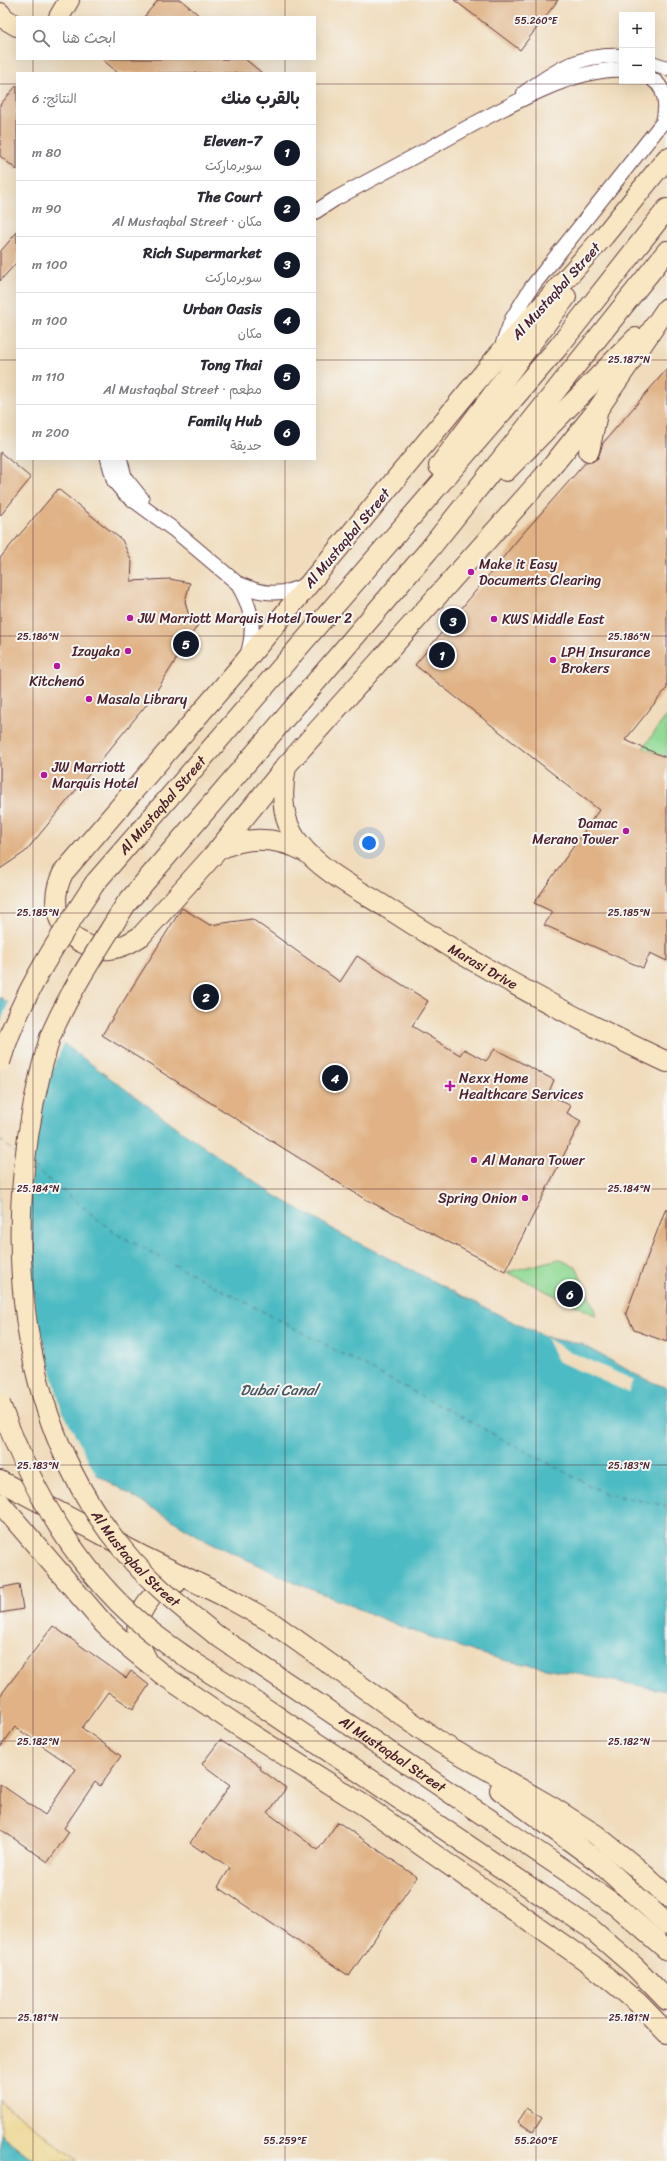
<!DOCTYPE html>
<html lang="ar">
<head>
<meta charset="utf-8">
<style>
	:root { --surface:#fff; --page:#f2f2f3; --text:#2b2b33; --muted:#7c7c81; --line:#e1e1e2; --accent:#111827 }
	body { margin:0; font-family:Sriracha,"Playpen Sans Arabic",sans-serif; background:var(--page); color:var(--text); direction:rtl }
	.controls { position:absolute; right:12px; top:12px; display:grid; overflow:hidden; border-radius:0px; box-shadow:0 4px 16px #0002 }
	.controls button { width:36px; height:36px; display:grid; place-items:center; padding:0; border:0; border-bottom:1px solid var(--line); background:var(--surface); color:var(--text); font:20px sans-serif }
	.you { position:absolute; left:369px; top:843px; width:14px; height:14px; margin:-10px; border:3px solid #fff; border-radius:50%; background:#1a73e8; box-shadow:0 0 0 6px #1a73e833 }
	.badge { display:grid; place-items:center; width:26px; height:26px; border-radius:50%; background:var(--accent); color:#fff; font-size:13px; font-weight:700 }
	.pin { position:absolute; translate:-50% -50%; border:2px solid #fff; box-shadow:0 1px 4px #0006 }
	.list { margin:0; padding:0; list-style:none }
	h2 { display:flex; justify-content:space-between; align-items:center; height:52px; margin:0; padding:0 16px; font-size:17px }
	h2 small { font-size:13px; font-weight:400; color:var(--muted) }
	.list li { display:grid; grid-template-columns:26px 1fr auto; gap:12px; align-items:center; box-sizing:border-box; height:56px; padding:0 16px; border-top:1px solid var(--line) }
	.list b { display:block; font-size:15px; white-space:nowrap }
	.list p { margin:0; font-size:13px; white-space:nowrap; color:var(--muted) }
	.list em { font-size:13px; font-style:normal; color:var(--muted) }
	.icon { flex:none; width:22px; height:22px; fill:none; stroke:currentColor; stroke-width:2; stroke-linecap:round; stroke-linejoin:round }
	.map { position:relative; flex:none; width:667px; height:2161px; overflow:hidden; direction:ltr }
	.search { position:absolute; background:var(--surface); box-shadow:0 4px 16px #0002; left:16px; top:16px; width:300px; height:44px; display:flex; align-items:center; gap:10px; box-sizing:border-box; padding:0 14px; border-radius:0px; color:var(--muted); font-size:15px }
	.panel { position:absolute; background:var(--surface); box-shadow:0 4px 16px #0002; left:16px; top:72px; width:300px; height:388px; border-radius:0px; direction:rtl }
	.map>svg:first-child { display:block }
</style>
</head>
<body>
<div class="map">
<svg width="667" height="2161" viewBox="0 0 667 2161">
	<rect width="100%" height="100%" fill="#f6f6f2"/>
	<filter id="ink" filterUnits="userSpaceOnUse"><feTurbulence type="fractalNoise" baseFrequency=".025" numOctaves="2"/><feDisplacementMap in="SourceGraphic" scale="8" xChannelSelector="R" yChannelSelector="G"/><feConvolveMatrix kernelMatrix="1 2 1 2 8 2 1 2 1" color-interpolation-filters="sRGB"/></filter>
	<filter id="wash" filterUnits="userSpaceOnUse"><feTurbulence type="fractalNoise" baseFrequency=".012" numOctaves="4" result="noise"/><feDisplacementMap in="SourceGraphic" scale="16" xChannelSelector="R" yChannelSelector="G"/><feGaussianBlur stdDeviation="0.9" result="paint"/><feColorMatrix in="noise" values="0 0 0 0 0 0 0 0 0 0 0 0 0 0 0 0 0 1.4 0 .05"/><feComposite in="paint" operator="in"/></filter>
	<g filter="url(#wash)">
		<rect width="100%" height="100%" fill="#f0dcbc"/>
		<path fill="#92da96" stroke="#6e7c60" d="M667,715V758L643,748Z
			M559,1259L577,1268L597,1316L507,1272Z"/>
		<path fill="#eeda9e" stroke="#9c7c64" d="M0,2101L78,2161H35L0,2134Z"/>
		<path fill="#4dbbc3" stroke="#4c6d77" d="M0,997L193,1139L276,1196L345,1236L519,1325L552,1339L581,1344L642,1378L667,1388V1691L508,1661L475,1652L407,1629L289,1580L202,1538L81,1465L0,1406Z
			M0,2134L35,2161H0Z"/>
		<path fill="#f0dcbc" d="M9,1001L64,1043L49,1078L33,1136L26,1257L37,1318L61,1408L98,1478L80,1467L0,1408V1024Z
			M546,1337L566,1350L634,1380L628,1392L557,1361Z"/>
		<g fill="none" stroke-linecap="round" stroke-linejoin="round">
			<path stroke="#4b5660" stroke-width="1" stroke-dasharray="5 4" stroke-linecap="butt" d="M0,1140L17,1154
				M33,1167L115,1233L606,1494L667,1506"/>
		</g>
		<g id="blocks">
			<path fill="#e0b285" d="M158,0H181L201,17H144Z
				M454,0H558L520,50Z
				M102,59H245L262,73H118Z
				M17,85V170L0,156V105Z
				M17,232V262L0,281V252Z
				M667,369V688L625,740L667,758V961L650,953L643,968L544,925L553,912L534,903L599,810L415,665L519,538L586,462H592L598,458L603,443Z
				M0,452L31,478L0,516Z
				M58,489L122,540L132,562L131,581L170,579L190,583L185,601L188,613L199,623L152,698L25,852L0,869V558Z
				M182,908L210,925L252,919L340,982L357,956L428,1001L412,1026L460,1055L464,1049L486,1061L495,1049L554,1080L548,1094L571,1106L567,1113L581,1121L505,1271L363,1198L102,1035Z
				M666,1208H667V1342L634,1330L626,1313Z
				M19,1584L23,1609L0,1613V1588Z
				M53,1626L126,1678L131,1671L149,1685L133,1709L108,1692L82,1728L121,1756L100,1786L95,1782L64,1828L69,1832L48,1862L0,1829V1784L45,1815L76,1769L15,1727L0,1748V1696Z
				M220,1740L261,1767L260,1769L286,1788L268,1813L318,1850L338,1822L417,1877L349,1976L218,1887L230,1868L204,1850L203,1852L190,1843L230,1785L202,1764Z
				M527,2108L542,2118L533,2132L518,2122Z"/>
		</g>
	</g>
	<g filter="url(#ink)">
		<use href="#blocks" fill-opacity="0" stroke="#633b41" stroke-width="1"/>
		<g fill="none" stroke-linecap="round" stroke-linejoin="round">
			<defs>
				<path id="street" d="M652,63L667,68
					M524,93C557,69 580,54 622,56
					M315,212L335,199C373,178 412,158 450,137C495,113 572,67 622,70
					M502,346L512,319L531,288L663,122C667,106 667,89 652,79
					M108,459L114,481L125,494L173,529L237,583C261,595 284,597 308,583
					M120,459L125,478L142,499
					M237,583C252,607 256,629 247,656"/>
				<g id="secondary">
					<path d="M0,13L5,19L17,26"/>
					<path d="M59,17L69,0"/>
					<path d="M667,158L604,236L500,353L247,659L63,873C50,899 55,930 83,943C91,947 101,950 110,949C122,948 131,942 141,936L217,851L286,766L545,475L598,409L667,308"/>
					<path d="M589,451L597,414"/>
					<path d="M439,466L566,297"/>
					<path d="M506,471L636,338"/>
					<path id="s1" d="M286,766C281,792 281,821 299,843C320,870 355,888 384,906C475,965 569,1016 667,1062"/>
					<path d="M218,850C248,835 277,837 306,852"/>
					<path id="s2" d="M95,883L559,346L667,209"/>
					<path d="M126,904L428,551L667,251"/>
					<path d="M0,1481L144,1557L232,1600L271,1622L441,1743L552,1807L596,1835L637,1868L667,1896"/>
					<path d="M0,1503L104,1624L125,1644L163,1675L237,1725L365,1806L592,1965L638,2003L667,2033"/>
					<path id="s3" d="M216,1635L584,1883L615,1905L667,1950"/>
					<path d="M148,1662C145,1656 141,1649 139,1642C131,1618 152,1587 176,1583"/>
					<path d="M193,1662L247,1696L590,1928L635,1967L667,2000"/>
					<path d="M500,1790L600,1863L667,1924"/>
				</g>
			</defs>
			<use href="#street" stroke="#633b41" stroke-width="16"/>
			<use href="#secondary" stroke="#633b41" stroke-width="22"/>
			<use href="#street" stroke="#fff" stroke-width="14"/>
			<use href="#secondary" stroke="#f9e7c3" stroke-width="20"/>
			<defs>
				<g id="secondary-bridge">
					<path id="s4" d="M126,904C99,948 70,990 50,1037C0,1206 7,1410 124,1551C150,1583 184,1609 216,1635"/>
					<path d="M0,1062C20,996 58,940 95,883"/>
					<path d="M0,1404C30,1487 75,1568 144,1626C159,1639 176,1650 193,1662"/>
				</g>
			</defs>
			<use href="#secondary-bridge" stroke="#633b41" stroke-width="22" stroke-linecap="butt"/>
			<use href="#secondary-bridge" stroke="#f9e7c3" stroke-width="20"/>
		</g>
	</g>
	<path fill="none" stroke="#4a1f2b" stroke-width="1" stroke-opacity="0.45" d="M33,0V17M285,0V17M536,0V2161M33,59V73M285,59V73M0,84H17M315,84H667M0,360H17M315,360H667M33,459V2161M285,459V2161M0,636H667M0,913H667M0,1189H667M0,1465H667M0,1741H667M0,2018H667"/>
	<g fill="#b5179e" stroke="#f6f6f2" stroke-width="1.5">
		<circle cx="471" cy="572" r="4"/>
		<circle cx="130" cy="618" r="4"/>
		<circle cx="494" cy="619" r="4"/>
		<circle cx="128" cy="651" r="4"/>
		<circle cx="553" cy="660" r="4"/>
		<circle cx="57" cy="666" r="4"/>
		<circle cx="89" cy="699" r="4"/>
		<circle cx="44" cy="775" r="4"/>
		<circle cx="626" cy="831" r="4"/>
		<path d="M448 1080h4v4h4v4h-4v4h-4v-4h-4v-4h4z"/>
		<circle cx="474" cy="1160" r="4"/>
		<circle cx="525" cy="1198" r="4"/>
	</g>
	<g text-anchor="middle" stroke-width="4" stroke-linejoin="round" paint-order="stroke">
		<g font-size="14" fill="#4a1f2b" stroke="#f6f6f2">
			<text transform="translate(556 291) rotate(-48)" y="5">Al Mustaqbal Street</text>
			<text transform="translate(347 538) rotate(-50)" y="5">Al Mustaqbal Street</text>
			<text dy="5" stroke="none"><textPath href="#s2" startOffset="103">Al Mustaqbal Street</textPath></text>
			<text dy="5" stroke="none"><textPath href="#s1" startOffset="303">Marasi Drive</textPath></text>
			<text dy="5" stroke="none"><textPath href="#s4" startOffset="707">Al Mustaqbal Street</textPath></text>
			<text dy="5" stroke="none"><textPath href="#s3" startOffset="213">Al Mustaqbal Street</textPath></text>
		</g>
		<g font-size="14" fill="#4a1f2b" stroke="#f6f6f2" text-anchor="start">
			<text x="479" y="569">Make it Easy<tspan x="479" dy="16">Documents Clearing</tspan></text>
			<text x="138" y="623">JW Marriott Marquis Hotel Tower 2</text>
			<text x="502" y="624">KWS Middle East</text>
			<text x="120" y="656" text-anchor="end">Izayaka</text>
			<text x="561" y="657">LPH Insurance<tspan x="561" dy="16">Brokers</tspan></text>
			<text x="57" y="686" text-anchor="middle">Kitchen6</text>
			<text x="97" y="704">Masala Library</text>
			<text x="52" y="772">JW Marriott<tspan x="52" dy="16">Marquis Hotel</tspan></text>
			<text x="618" y="828" text-anchor="end">Damac<tspan x="618" dy="16">Merano Tower</tspan></text>
			<text x="459" y="1083">Nexx Home<tspan x="459" dy="16">Healthcare Services</tspan></text>
			<text x="482" y="1165">Al Manara Tower</text>
			<text x="517" y="1203" text-anchor="end">Spring Onion</text>
		</g>
		<g font-size="15" font-style="italic" fill="#4b5660" stroke="#f6f6f2">
			<text x="279" y="1395">Dubai Canal</text>
		</g>
	</g>
	<g font-size="10" text-anchor="middle" fill="#4a1f2b" stroke="#f6f6f2" stroke-width="4" stroke-linejoin="round" paint-order="stroke">
		<text x="536" y="24">55.260°E</text>
		<text x="629" y="363">25.187°N</text>
		<text x="38" y="640">25.186°N</text>
		<text x="629" y="640">25.186°N</text>
		<text x="38" y="916">25.185°N</text>
		<text x="629" y="916">25.185°N</text>
		<text x="38" y="1192">25.184°N</text>
		<text x="629" y="1192">25.184°N</text>
		<text x="38" y="1469">25.183°N</text>
		<text x="629" y="1469">25.183°N</text>
		<text x="38" y="1745">25.182°N</text>
		<text x="629" y="1745">25.182°N</text>
		<text x="38" y="2021">25.181°N</text>
		<text x="629" y="2021">25.181°N</text>
		<text x="285" y="2144">55.259°E</text>
		<text x="536" y="2144">55.260°E</text>
	</g>
</svg>
<div class="controls">
<button>+</button>
<button>−</button>
</div>
<div class="you"></div>
<div class="pin badge" style="left:442px;top:655px">1</div>
<div class="pin badge" style="left:206px;top:997px">2</div>
<div class="pin badge" style="left:453px;top:621px">3</div>
<div class="pin badge" style="left:335px;top:1078px">4</div>
<div class="pin badge" style="left:186px;top:644px">5</div>
<div class="pin badge" style="left:570px;top:1294px">6</div>
<div class="search"><svg class="icon" aria-label="search" viewBox="0 0 24 24"><circle cx="10" cy="10" r="6"/><path d="M15 15l6 6"/></svg>ابحث هنا</div>
<section class="panel">
<h2>بالقرب منك<small>النتائج: 6</small></h2>
<ul class="list">
<li><span class="badge">1</span><div><b>7-Eleven</b><p>سوبرماركت</p></div><em>80 m</em></li>
<li><span class="badge">2</span><div><b>The Court</b><p>مكان · Al Mustaqbal Street</p></div><em>90 m</em></li>
<li><span class="badge">3</span><div><b>Rich Supermarket</b><p>سوبرماركت</p></div><em>100 m</em></li>
<li><span class="badge">4</span><div><b>Urban Oasis</b><p>مكان</p></div><em>100 m</em></li>
<li><span class="badge">5</span><div><b>Tong Thai</b><p>مطعم · Al Mustaqbal Street</p></div><em>110 m</em></li>
<li><span class="badge">6</span><div><b>Family Hub</b><p>حديقة</p></div><em>200 m</em></li>
</ul>
</section>
</div>
</body>
</html>
